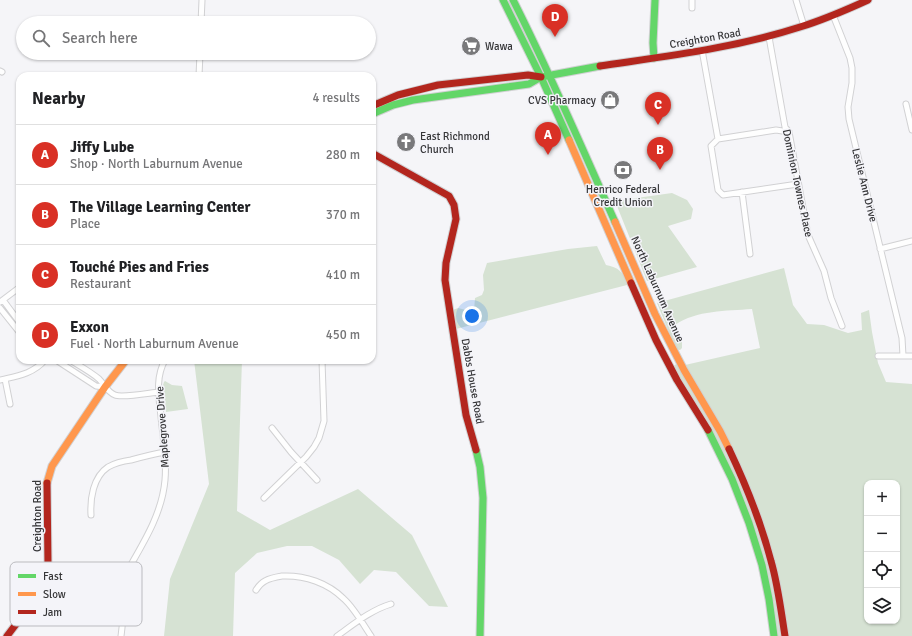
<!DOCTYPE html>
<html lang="en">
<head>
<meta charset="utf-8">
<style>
	:root { --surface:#fff; --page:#f6f6f6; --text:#202124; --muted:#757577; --line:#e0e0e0; --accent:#d93025 }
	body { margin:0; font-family:Signika,sans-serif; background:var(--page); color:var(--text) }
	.controls { position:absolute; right:12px; bottom:12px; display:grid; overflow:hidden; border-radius:8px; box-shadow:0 1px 3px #0004 }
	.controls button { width:36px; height:36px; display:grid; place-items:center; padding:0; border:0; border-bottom:1px solid var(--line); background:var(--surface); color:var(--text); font:20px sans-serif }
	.you { position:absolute; left:472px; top:316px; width:14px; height:14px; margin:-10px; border:3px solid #fff; border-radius:50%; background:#1a73e8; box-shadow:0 0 0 6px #1a73e833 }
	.badge { display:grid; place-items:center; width:26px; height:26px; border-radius:50%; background:var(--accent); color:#fff; font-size:13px; font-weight:700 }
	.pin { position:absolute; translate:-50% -33px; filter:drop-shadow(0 1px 2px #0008) }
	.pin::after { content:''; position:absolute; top:21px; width:14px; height:12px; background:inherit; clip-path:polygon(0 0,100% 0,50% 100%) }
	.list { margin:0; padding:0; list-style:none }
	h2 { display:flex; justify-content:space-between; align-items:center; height:52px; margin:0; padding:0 16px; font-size:17px }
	h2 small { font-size:13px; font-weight:400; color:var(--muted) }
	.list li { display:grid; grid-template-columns:26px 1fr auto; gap:12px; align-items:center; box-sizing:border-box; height:60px; padding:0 16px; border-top:1px solid var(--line) }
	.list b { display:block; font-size:15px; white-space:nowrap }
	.list p { margin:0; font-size:13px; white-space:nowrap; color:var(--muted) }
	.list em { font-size:13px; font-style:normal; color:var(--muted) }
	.icon { flex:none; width:22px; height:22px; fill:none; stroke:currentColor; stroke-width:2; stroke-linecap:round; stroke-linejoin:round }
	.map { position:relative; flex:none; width:912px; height:636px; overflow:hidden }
	.search { position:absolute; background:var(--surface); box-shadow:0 1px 3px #0004; left:16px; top:16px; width:360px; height:44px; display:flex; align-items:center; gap:10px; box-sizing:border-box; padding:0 14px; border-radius:22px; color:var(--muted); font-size:15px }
	.panel { position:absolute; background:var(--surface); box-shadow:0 1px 3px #0004; left:16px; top:72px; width:360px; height:292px; border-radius:12px }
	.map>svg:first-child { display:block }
</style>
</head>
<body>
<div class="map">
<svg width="912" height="636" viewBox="0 0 912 636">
	<rect width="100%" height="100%" fill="#f5f5f8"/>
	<path fill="#d6e2d3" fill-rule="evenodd" d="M672,193L687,200L693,209L691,219L668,226L697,267L647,281L615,201Z
		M597,246L606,265C618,267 624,272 627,285L456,329L453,310L458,308L466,310L469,317H472L474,311L475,298L482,295L484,290L483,275L487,263L568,249Z
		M784,268L793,305L807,324L824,325L848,333L862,330L861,313L869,310L872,332L878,363L886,382L912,384V636H787L776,572L767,535L755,501L685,365L760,348L752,309C726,311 697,310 675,325L682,342V348L680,350L676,349L657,303ZM867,483H897V621H867Z
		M194,360H242L237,511L270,530L358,489L412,535L448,607L429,606L396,572L374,570L360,584L339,560L312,546H287L257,553L235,573L233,636H164L170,579L209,484Z
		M676,364L678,365L702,405L737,471L760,532L775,593L782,636H776L745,506L675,369L674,366Z
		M165,381L172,385L182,386L188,409L166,412L163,385L164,382Z"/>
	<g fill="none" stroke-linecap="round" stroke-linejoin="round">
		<defs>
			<path id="street" d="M796,0L804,26
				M692,8V0
				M833,15L850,58L852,68V83L848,107L849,119L902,338L903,356
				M201,23L202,0
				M769,37L785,127L789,132L808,235L824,271L831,298L842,326
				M702,50L718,139L711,146L718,190L723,195L798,184
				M0,71L2,72
				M199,76L200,53
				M906,104L912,130
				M718,139L776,130L789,132
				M742,192L750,254
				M880,249L912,241
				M3,300L20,323
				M0,302L20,287
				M0,308L20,333
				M878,356H912
				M56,360L96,386L105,387
				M70,360C80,366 91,372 99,379C105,385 107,392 115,395C122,398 149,393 159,392
				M5,379L10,404
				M0,380C17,376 33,374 45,360
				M272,428L291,452L317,480
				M264,498L306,457L314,447L319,438L324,421L322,360
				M91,515C90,499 93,477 108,467C115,463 123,461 131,460C142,457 153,454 165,452
				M82,582C92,593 108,598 122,600
				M256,590C258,587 261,583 265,581C270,578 276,577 282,576C305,575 328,583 344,599C354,608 363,624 371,636
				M121,636C122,628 123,621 123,613C122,600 120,588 125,575C142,545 162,515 165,480C167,459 163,438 161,417C159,397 155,378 165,360
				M337,636C354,624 371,610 391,604"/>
			<path id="fast" d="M503,0L541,77L569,140
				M513,0C550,73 582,148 615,222
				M654,58L653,43L655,0
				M372,114L393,105L413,100L529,84L541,77L600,66
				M708,430L732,479L749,523L762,565L769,599L774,636
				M476,450L480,467L483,498L480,636"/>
			<path id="slow" d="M569,140L631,283
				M615,222L655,314L684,370L720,431L729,449
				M47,483L52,466L105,387L126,360"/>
			<path id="jam" d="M600,66C667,56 735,48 800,27C823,20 846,10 868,0
				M372,106L398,95L438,85L528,75L541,77
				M372,153L449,196L454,205L456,219L446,263L445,280L466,415L476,450
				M631,283L656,340L677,380L708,430
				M729,449C746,485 761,522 771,561C778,585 781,611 785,636
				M7,636L39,594L46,579L48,564L47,483"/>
		</defs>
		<use href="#street" stroke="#d1d1d3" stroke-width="7"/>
		<use href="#fast" stroke="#d1d1d3" stroke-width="9"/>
		<use href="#slow" stroke="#d1d1d3" stroke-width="9"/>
		<use href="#jam" stroke="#d1d1d3" stroke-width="9"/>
		<use href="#street" stroke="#fefefe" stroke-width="5"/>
		<use href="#fast" stroke="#63d668" stroke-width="7"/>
		<use href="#slow" stroke="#ff974d" stroke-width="7"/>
		<use href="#jam" stroke="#b3261e" stroke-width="7"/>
	</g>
	<defs>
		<symbol id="supermarket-disc" viewBox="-11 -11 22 22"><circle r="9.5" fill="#79797b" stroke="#f4f4f9"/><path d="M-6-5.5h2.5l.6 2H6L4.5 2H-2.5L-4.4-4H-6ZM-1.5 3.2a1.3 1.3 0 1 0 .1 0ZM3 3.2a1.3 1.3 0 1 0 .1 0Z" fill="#fff"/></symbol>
		<symbol id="shop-disc" viewBox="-11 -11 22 22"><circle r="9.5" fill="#79797b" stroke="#f4f4f9"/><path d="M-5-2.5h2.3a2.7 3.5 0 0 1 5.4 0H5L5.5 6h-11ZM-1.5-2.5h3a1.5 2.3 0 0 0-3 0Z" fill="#fff"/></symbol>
		<symbol id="church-disc" viewBox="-11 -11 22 22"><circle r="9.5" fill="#79797b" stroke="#f4f4f9"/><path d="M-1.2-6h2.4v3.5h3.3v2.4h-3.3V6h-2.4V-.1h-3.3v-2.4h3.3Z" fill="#fff"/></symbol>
		<symbol id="bank-disc" viewBox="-11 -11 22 22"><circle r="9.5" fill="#79797b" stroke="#f4f4f9"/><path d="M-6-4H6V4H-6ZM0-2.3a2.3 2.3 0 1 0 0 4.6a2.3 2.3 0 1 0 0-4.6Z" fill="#fff"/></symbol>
	</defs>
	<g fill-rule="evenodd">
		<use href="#supermarket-disc" x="460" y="35" width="22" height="22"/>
		<use href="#shop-disc" x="599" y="89" width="22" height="22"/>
		<use href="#church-disc" x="395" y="131" width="22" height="22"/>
		<use href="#bank-disc" x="612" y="159" width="22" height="22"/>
	</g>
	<g text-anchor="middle" stroke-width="3" stroke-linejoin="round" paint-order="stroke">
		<g font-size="11" fill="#363638" stroke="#f4f4f9">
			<text transform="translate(705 38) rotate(-10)" y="4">Creighton Road</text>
			<text transform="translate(798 183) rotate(78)" y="4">Dominion Townes Place</text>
			<text transform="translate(865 185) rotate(76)" y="4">Leslie Ann Drive</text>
			<text transform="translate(658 289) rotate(66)" y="4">North Laburnum Avenue</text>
			<text transform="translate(473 381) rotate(80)" y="4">Dabbs House Road</text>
			<text transform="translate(162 427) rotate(-94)" y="4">Maplegrove Drive</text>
			<text transform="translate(37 516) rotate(-90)" y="4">Creighton Road</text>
		</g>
		<g font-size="11" fill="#363638" stroke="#f4f4f9" text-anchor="start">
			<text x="485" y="50">Wawa</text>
			<text x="596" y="104" text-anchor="end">CVS Pharmacy</text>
			<text x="420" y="140">East Richmond<tspan x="420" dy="13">Church</tspan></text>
			<text x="623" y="193" text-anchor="middle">Henrico Federal<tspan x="623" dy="13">Credit Union</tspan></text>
		</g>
	</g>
	<rect x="10" y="562" width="132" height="64" rx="6" fill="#f4f4f9" stroke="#bbbbbf" stroke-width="1"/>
	<rect x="18" y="574" width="18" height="4" fill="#63d668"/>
	<rect x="18" y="592" width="18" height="4" fill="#ff974d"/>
	<rect x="18" y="610" width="18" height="4" fill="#b3261e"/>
	<g font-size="11" fill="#363638">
		<text x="43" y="580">Fast</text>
		<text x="43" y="598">Slow</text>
		<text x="43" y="616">Jam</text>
	</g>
</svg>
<div class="controls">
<button>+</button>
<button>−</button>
<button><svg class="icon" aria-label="locate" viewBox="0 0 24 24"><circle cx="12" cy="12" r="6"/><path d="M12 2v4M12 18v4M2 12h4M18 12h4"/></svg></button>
<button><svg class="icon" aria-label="layers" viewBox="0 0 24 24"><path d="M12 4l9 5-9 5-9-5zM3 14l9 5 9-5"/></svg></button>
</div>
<div class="you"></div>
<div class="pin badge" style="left:548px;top:155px">A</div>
<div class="pin badge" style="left:660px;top:170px">B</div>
<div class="pin badge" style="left:658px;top:125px">C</div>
<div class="pin badge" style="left:555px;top:37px">D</div>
<div class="search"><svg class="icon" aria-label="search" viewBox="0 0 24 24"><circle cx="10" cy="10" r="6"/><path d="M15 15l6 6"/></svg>Search here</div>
<section class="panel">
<h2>Nearby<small>4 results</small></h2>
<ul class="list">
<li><span class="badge">A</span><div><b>Jiffy Lube</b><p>Shop · North Laburnum Avenue</p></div><em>280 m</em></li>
<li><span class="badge">B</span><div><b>The Village Learning Center</b><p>Place</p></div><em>370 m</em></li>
<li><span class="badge">C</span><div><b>Touché Pies and Fries</b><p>Restaurant</p></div><em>410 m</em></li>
<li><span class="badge">D</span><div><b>Exxon</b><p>Fuel · North Laburnum Avenue</p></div><em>450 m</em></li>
</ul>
</section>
</div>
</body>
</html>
